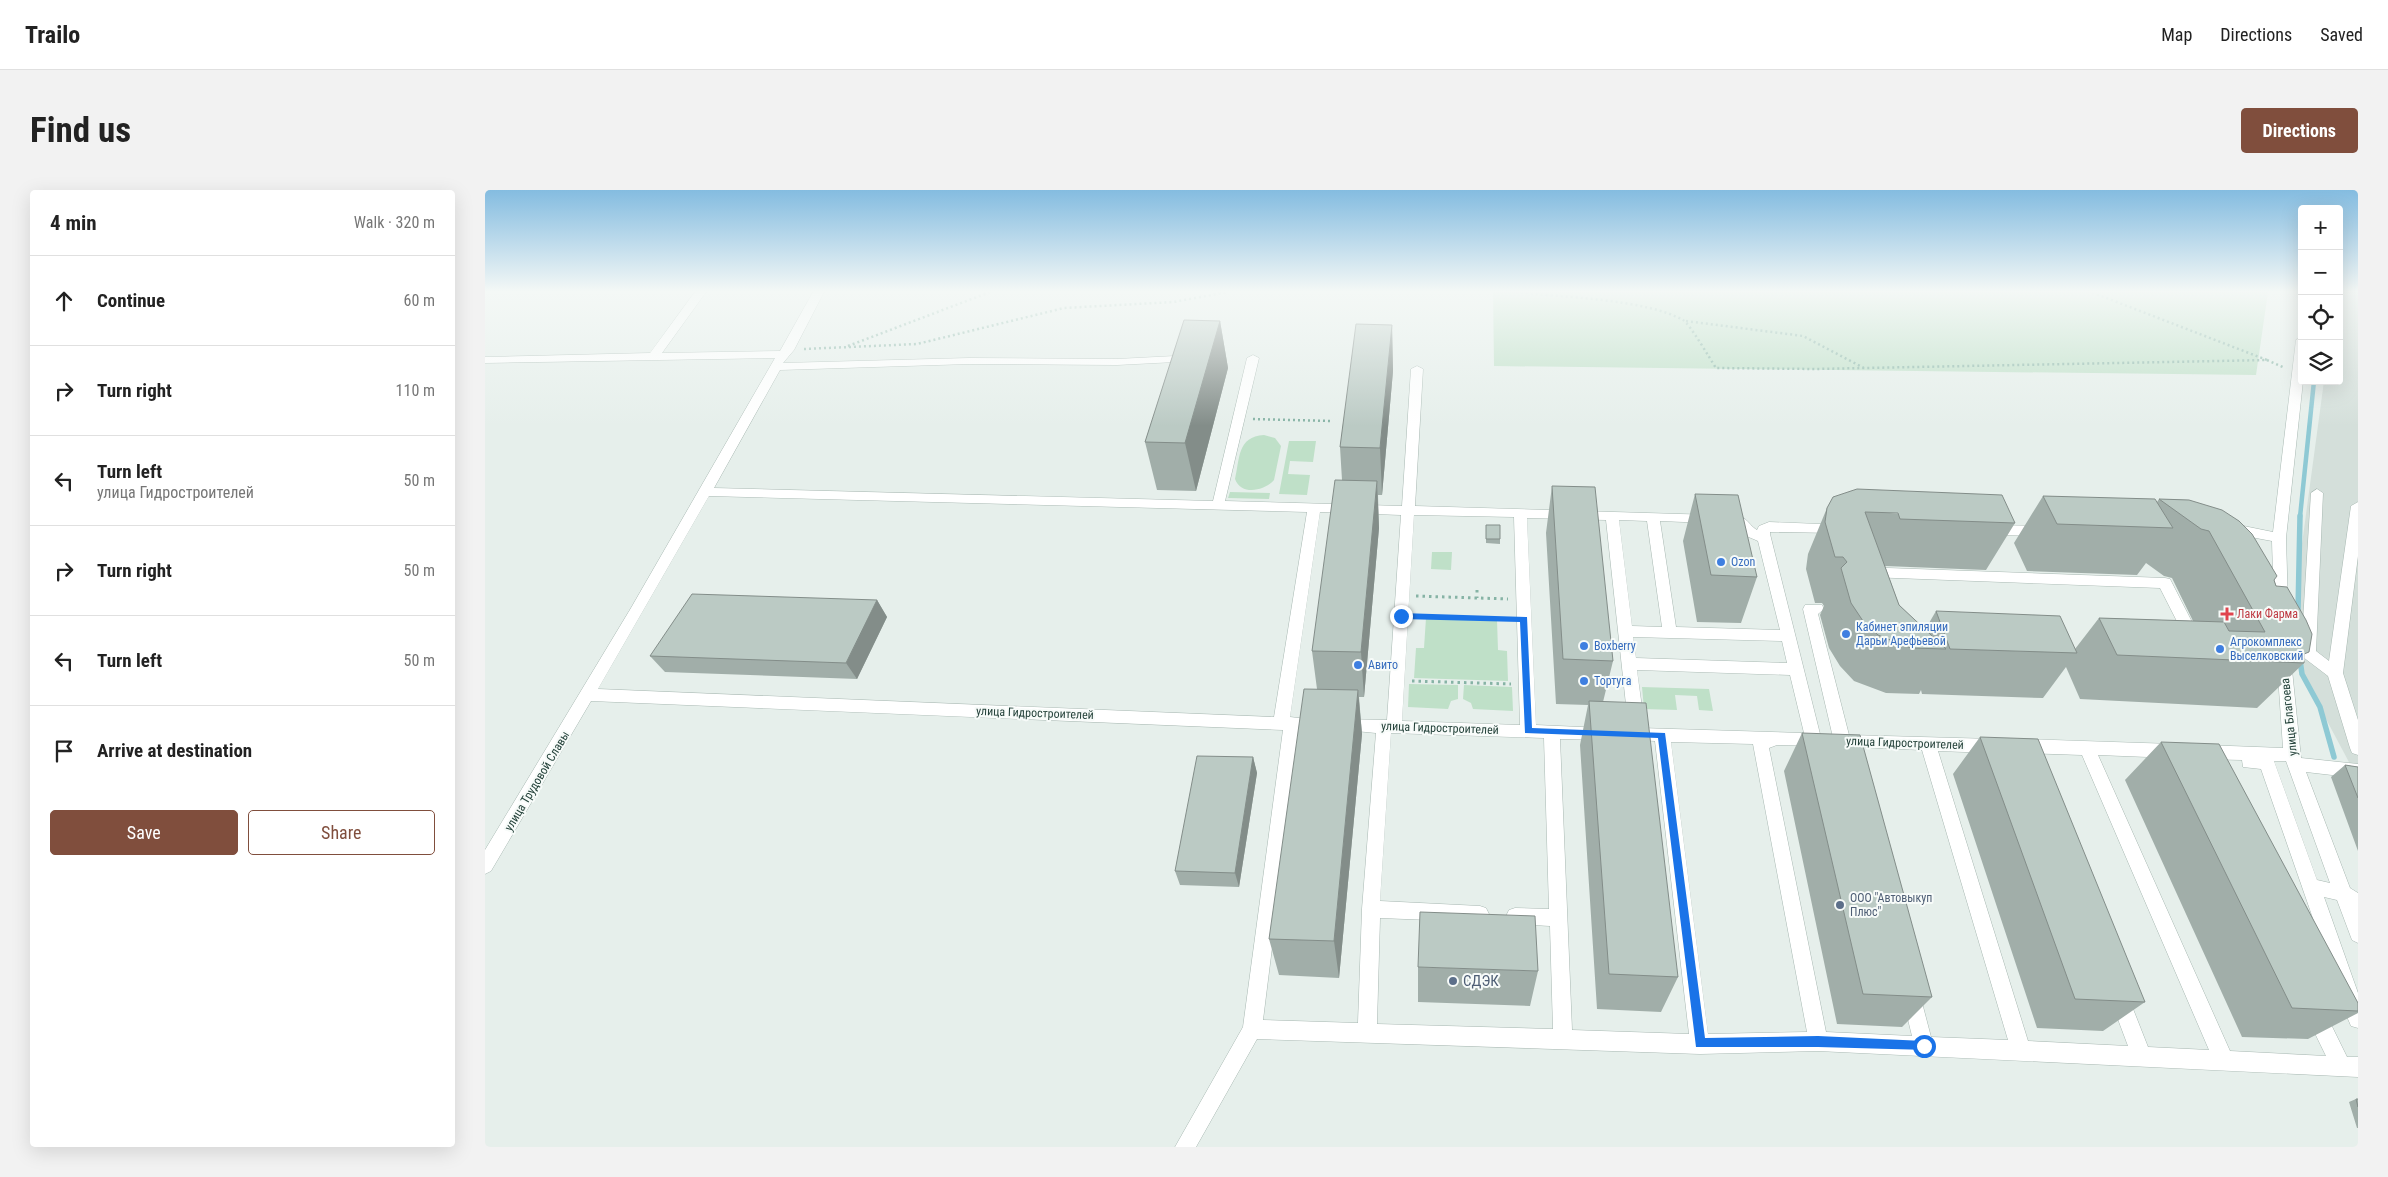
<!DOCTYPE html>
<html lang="en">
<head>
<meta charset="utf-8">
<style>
	:root { --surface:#fff; --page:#f2f2f2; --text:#222; --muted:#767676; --line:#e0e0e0; --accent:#804e3d }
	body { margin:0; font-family:"Roboto Condensed",sans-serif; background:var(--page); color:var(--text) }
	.controls { position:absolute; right:15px; top:15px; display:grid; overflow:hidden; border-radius:5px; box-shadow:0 5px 20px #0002 }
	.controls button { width:45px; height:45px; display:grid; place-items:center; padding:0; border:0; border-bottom:1px solid var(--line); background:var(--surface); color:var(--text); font:25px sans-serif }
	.stop { position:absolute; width:15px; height:15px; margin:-11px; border:4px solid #1a73e8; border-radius:50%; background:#fff }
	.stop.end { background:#1a73e8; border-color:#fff; box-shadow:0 1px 5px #0008 }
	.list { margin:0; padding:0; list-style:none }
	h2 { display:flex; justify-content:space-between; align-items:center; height:65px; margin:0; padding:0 20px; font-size:21px }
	h2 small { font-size:16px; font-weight:400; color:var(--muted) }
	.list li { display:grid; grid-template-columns:32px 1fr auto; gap:15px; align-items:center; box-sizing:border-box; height:90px; padding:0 20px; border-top:1px solid var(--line) }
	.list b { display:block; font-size:19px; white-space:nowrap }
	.list p { margin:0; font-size:16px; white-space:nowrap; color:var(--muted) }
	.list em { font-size:16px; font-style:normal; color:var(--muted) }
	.actions { display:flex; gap:10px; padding:15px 20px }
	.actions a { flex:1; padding:11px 0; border:1px solid var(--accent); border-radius:5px; text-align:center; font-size:18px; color:var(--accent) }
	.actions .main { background:var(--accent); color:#fff }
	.icon { flex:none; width:28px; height:28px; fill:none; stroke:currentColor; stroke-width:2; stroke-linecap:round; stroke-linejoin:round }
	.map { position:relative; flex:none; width:1873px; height:957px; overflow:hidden; border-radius:5px }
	header { display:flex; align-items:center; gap:30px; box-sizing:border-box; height:70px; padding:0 25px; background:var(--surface); border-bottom:1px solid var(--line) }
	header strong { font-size:24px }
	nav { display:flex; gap:28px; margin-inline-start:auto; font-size:18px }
	.intro { display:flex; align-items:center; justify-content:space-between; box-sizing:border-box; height:120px; padding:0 30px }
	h1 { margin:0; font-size:35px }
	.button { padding:12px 22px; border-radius:5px; background:var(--accent); color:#fff; font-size:18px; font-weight:700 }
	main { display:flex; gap:30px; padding:0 30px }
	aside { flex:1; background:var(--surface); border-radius:5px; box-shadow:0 5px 20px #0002 }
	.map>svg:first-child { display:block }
</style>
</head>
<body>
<header>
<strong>Trailo</strong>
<nav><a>Map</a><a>Directions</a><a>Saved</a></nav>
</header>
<div class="intro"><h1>Find us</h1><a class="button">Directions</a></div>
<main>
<aside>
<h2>4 min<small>Walk · 320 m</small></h2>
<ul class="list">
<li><svg class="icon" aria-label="ahead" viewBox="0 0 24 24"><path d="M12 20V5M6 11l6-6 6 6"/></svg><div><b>Continue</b></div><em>60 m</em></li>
<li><svg class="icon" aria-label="right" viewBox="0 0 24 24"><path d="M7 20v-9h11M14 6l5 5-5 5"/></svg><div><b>Turn right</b></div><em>110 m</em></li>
<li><svg class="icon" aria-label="left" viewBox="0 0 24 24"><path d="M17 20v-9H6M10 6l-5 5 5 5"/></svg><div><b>Turn left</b><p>улица Гидростроителей</p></div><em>50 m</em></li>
<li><svg class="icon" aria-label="right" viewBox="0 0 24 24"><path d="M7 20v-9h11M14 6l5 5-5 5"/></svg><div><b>Turn right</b></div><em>50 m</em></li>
<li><svg class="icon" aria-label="left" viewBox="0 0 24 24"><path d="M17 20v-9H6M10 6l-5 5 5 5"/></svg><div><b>Turn left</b></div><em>50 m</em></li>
<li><svg class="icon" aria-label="arrive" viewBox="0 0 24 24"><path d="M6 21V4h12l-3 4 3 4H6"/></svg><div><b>Arrive at destination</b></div></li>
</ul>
<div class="actions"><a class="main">Save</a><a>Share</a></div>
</aside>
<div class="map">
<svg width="1873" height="957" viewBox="0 0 1873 957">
	<rect width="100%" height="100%" fill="#e6efeb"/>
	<path fill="#d4dfda" d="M1856,102H1873V589L1817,484L1812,391L1839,191H1854V110Z"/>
	<path fill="#bfe0c8" d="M1008,102H1783L1771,185L1009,176Z
		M779,245L790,248L796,256L789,290C780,301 756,306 750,289C755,268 752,247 779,245Z
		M804,251H831L828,272L805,271L803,284L825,285L822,305L794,304Z
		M745,302L785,303L784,309L743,308Z
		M947,362H967L966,380L946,379Z
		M941,428L1012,430L1013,460L1022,461L1023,491L929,488L931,458H939Z
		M924,494L973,495V509L966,511L963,519L923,517Z
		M979,495L1027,497L1028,521L988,519L986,513L978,509Z
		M1157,497L1224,499L1228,521L1214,520L1212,506L1190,505L1192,520L1159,519Z"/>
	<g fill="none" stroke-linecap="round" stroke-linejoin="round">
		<path stroke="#8ec9d4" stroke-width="4.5" d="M1815,327L1829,191"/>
		<path stroke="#8ec9d4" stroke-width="5.5" d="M1813,421L1815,326
			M1815,470L1817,484L1835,517L1849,567"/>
		<defs>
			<path id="minor" d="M210,102H221L177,163L295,161L328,102H339L309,160L298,173L484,168L632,169L690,166L696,169L690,172L632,175L484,174L295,180L229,298L728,311L762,168L768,165L774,168L740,311L917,316L926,179L932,176L938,179L930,316L1228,325L1230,328L1223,333L1175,331L1191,437L1295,440L1273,351L1259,345L1253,335L1241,332L1239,329L1241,326C1260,321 1262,334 1272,340L1274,336L1284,332L1359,335L1361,338L1354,343L1285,342V344L1335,544L1341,550L1339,555L1333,556L1292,555L1284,558L1341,842L1427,846L1417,805L1419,799L1426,796L1433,799L1435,805L1446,847L1523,850L1437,560L1350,556L1318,419L1320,415H1337L1339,419L1333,424L1364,545L1508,549L1514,551L1516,556L1514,561L1508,563L1453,561L1543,851L1643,856L1625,808L1627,801L1634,799L1641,801L1663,857L1724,860L1597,565L1536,563L1530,561L1528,556L1530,551L1536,549L1688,554L1694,556L1696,561L1694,566L1688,568L1613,565L1745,861L1841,866L1820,823L1823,816L1830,814L1837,816L1862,867H1873V887L1333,861L1215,864L772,849L711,957H690L758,837L798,540L106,511L6,681L0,684V660L146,418L290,168L0,173V167L165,163ZM224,306L822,322L789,527L113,499ZM835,322L916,325L902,530L856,529L850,531L848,535L850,539L891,543L877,719L873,833L778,830L814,541L839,539L841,535L839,531L805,527ZM929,325L1029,327L1035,535L917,531ZM1042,328L1121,330L1143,533L1146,538L1140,539L1138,544L1140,549L1170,551L1204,844L1087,840L1075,549L1118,550L1124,549L1126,544L1124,539L1118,538L1051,535ZM1134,330L1162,331L1177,437L1147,436ZM1148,447L1297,451L1302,473L1151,468ZM1152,480L1305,485L1319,543L1155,538L1159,533ZM906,543L1059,548L1064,719L1030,718L1024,720L1021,726L1024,732L1030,734L1065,736L1068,839L892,834L895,728L995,732L1001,730L1004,724L1001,718L995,716L895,711ZM1186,552L1268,554L1322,842L1223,844Z
				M1817,147L1818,191L1801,348L1803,417L1801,421H1791L1789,417L1787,351L1744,343L1737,338L1744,333L1788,342L1811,150Z
				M1832,299L1838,303L1831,461L1844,471L1866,316L1873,312V366L1858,483L1873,530V565L1867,563L1865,558L1843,486L1818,467L1816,463L1826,303Z
				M1505,335L1557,336L1564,341L1557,346L1505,345L1498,340Z
				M1375,377L1680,388L1685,389L1727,471L1725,475L1720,477L1399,464L1394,462L1392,458L1368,382L1370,378ZM1384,387L1675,398L1709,465L1405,453Z
				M1799,464L1804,466L1806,470L1816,568L1873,574V588L1821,582L1865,698L1873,703V753L1867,750L1852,710L1839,707L1873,803V838L1866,836L1863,829L1776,579L1758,577L1757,570L1719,569L1713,567L1711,562L1713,557L1719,555L1798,558L1792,470L1794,466ZM1789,571H1801L1845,693L1832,690Z"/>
		</defs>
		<use href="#minor" stroke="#a8b8b2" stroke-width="1"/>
		<path stroke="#86b3a5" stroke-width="2.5" stroke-dasharray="2 3" stroke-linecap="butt" d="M1031,102C1075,107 1161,109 1198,130C1205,134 1225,169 1231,178L1330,179L1782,170L1606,102
			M1201,131L1318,146L1379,178
			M363,156L505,102
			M319,159L432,154L579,118L688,112L743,102
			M1782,170L1800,178
			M768,229L845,231"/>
		<path stroke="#86b3a5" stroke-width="3" stroke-dasharray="2.5 4" stroke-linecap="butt" d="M992,400V408
			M931,406L1023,409
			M932,426L1023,429
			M927,491L1026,494"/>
		<use href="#minor" fill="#fff" fill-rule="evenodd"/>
	</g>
	<path fill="#a1aea9" d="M735,131L743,178L711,301L672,300L660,252Z
		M907,135L908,181L897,305H893L894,338L879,507H874L877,544L854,788L794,785L784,749L832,499L827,461L857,290L855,257Z
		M1067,296L1128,471L1118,512L1193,787L1176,822L1112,819L1095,555L1103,515L1071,514L1061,343Z
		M1210,304L1272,387L1256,433L1212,432L1198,351Z
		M1558,306L1672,312L1674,309L1704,310L1789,390L1819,466V473L1772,518L1595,509L1581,477L1558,508L1437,504L1436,500L1434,504L1401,503L1369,491L1355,476L1344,458L1335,425L1339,416L1337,413H1330L1321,379L1323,364L1342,318L1530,333L1501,380L1400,376L1414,415L1440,440L1451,421L1590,459L1614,428L1708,431L1687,388L1679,386L1661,373L1652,385L1542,381L1529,353Z
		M1001,335L1015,349V354L1001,353Z
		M392,410L402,427L372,489L180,482L165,466Z
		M1317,543L1447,807L1417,837L1352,834L1299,581Z
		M1495,547L1660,812L1618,841L1552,838L1468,584Z
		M1676,552L1873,813V823L1823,849L1757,847L1640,590Z
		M768,567L772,583L754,697L695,695L690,681Z
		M1860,575L1873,577V661L1846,587Z
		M933,777L1053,781L1045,816L933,812Z
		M1871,909H1873V938H1872L1864,912Z"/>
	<path fill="#838d89" d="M735,131L743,178L711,301L700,253Z
		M907,135L908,181L897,305L895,258Z
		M892,291L894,338L879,507L876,462Z
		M392,410L402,427L372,489L361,473Z
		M873,500L877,544L854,788L849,751Z
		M768,567L772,583L754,697L750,683Z"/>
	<path fill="#bbcac4" stroke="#838d89" d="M699,130L735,131L700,253L660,252Z
		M871,134L907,135L895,258L855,257Z
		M850,290L892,291L876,462L827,461Z
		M1067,296L1110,297L1128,471L1078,469Z
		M1372,299L1517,305L1530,333L1415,329L1413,323L1380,322L1414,415L1461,459L1426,458L1393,445L1378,431L1366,413L1356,378L1362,372L1358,367H1350L1340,332L1342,318L1348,307Z
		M1210,304L1253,305L1272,387L1226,385Z
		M1558,306L1670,309L1688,338L1572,334Z
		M1674,309L1704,310L1737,320L1754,331L1767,344L1792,386L1789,390L1791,396L1802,397L1821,430L1827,444L1824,462L1819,464V473L1632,465L1614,428L1739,432L1744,441L1780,442L1724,341L1716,339Z
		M1001,335H1015V349H1001Z
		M207,404L392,410L361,473L165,466Z
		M1451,421L1575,426L1592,463L1465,459Z
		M819,499L873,500L849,751L784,749Z
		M1104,511L1161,513L1193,787L1124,784Z
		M1317,543L1375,545L1447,807L1378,804Z
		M1495,547L1553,549L1660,812L1590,809Z
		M1676,552L1734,554L1873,813V821L1807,818Z
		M712,566L768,567L750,683L690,681Z
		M1860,575L1873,577V608Z
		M935,722L1050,726L1053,781L933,777Z
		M1871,909H1873V917Z"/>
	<linearGradient id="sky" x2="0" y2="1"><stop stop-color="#84bce0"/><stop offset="0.43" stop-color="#f4f8f6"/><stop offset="1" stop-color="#f4f8f6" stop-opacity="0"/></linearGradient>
	<rect width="1873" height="236" fill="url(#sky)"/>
	<path fill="#1a73e8" d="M916,423L1042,427L1047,538L1180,543L1220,848L1333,846L1439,851L1443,853V860L1333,857H1211L1173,548L1040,543L1035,432L916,429L912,426Z"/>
	<g fill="#3f7fe0" stroke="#f7fbf9" stroke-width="2">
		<circle cx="1236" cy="372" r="5"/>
		<circle cx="1361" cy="444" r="5"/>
		<circle cx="1099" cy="456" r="5"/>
		<circle cx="1735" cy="459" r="5"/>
		<circle cx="873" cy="475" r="5"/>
		<circle cx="1099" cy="491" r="5"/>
	</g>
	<path fill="#e0444e" stroke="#f7fbf9" stroke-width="2" d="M1739.5 416.5h5v5h5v5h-5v5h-5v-5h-5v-5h5z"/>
	<g fill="#5c6f8a" stroke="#f7fbf9" stroke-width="2">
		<circle cx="1355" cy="715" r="5"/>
		<circle cx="968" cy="791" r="5"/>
	</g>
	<g text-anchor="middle" stroke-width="4" stroke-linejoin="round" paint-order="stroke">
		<g font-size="12" fill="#366cbe" stroke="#f7fbf9" text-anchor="start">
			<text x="1246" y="376">Ozon</text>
			<text x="1371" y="441">Кабинет эпиляции<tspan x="1371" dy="14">Дарьи Арефьевой</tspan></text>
			<text x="1745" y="456">Агрокомплекс<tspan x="1745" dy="14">Выселковский</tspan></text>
			<text x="1109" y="460">Boxberry</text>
			<text x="883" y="479">Авито</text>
			<text x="1109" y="495">Тортуга</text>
		</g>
		<g font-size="12" fill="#be3a42" stroke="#f7fbf9" text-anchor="start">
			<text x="1752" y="428">Лаки Фарма</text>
		</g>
		<g font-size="12" fill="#24423a" stroke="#f7fbf9">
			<text transform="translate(550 523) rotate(2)" y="4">улица Гидростроителей</text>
			<text transform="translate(1804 527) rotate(-96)" y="4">улица Благоева</text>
			<text transform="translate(955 538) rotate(2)" y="4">улица Гидростроителей</text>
			<text transform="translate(1420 553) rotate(2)" y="4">улица Гидростроителей</text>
			<text transform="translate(52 591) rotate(-59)" y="4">улица Трудовой Славы</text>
		</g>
		<g font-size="12" fill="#4e5e75" stroke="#f7fbf9" text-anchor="start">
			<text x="1365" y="712">ООО "Автовыкуп<tspan x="1365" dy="14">Плюс"</tspan></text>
		</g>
		<g font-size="15" fill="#4e5e75" stroke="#f7fbf9" text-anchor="start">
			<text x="978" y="796">СДЭК</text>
		</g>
	</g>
</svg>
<div class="controls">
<button>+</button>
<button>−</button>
<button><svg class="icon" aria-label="locate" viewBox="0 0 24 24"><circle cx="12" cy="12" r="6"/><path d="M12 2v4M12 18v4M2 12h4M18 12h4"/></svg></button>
<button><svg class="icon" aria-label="layers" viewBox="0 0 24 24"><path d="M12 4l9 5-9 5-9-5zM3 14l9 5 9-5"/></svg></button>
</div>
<div class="stop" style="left:1439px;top:856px"></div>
<div class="stop end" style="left:916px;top:426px"></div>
</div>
</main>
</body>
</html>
